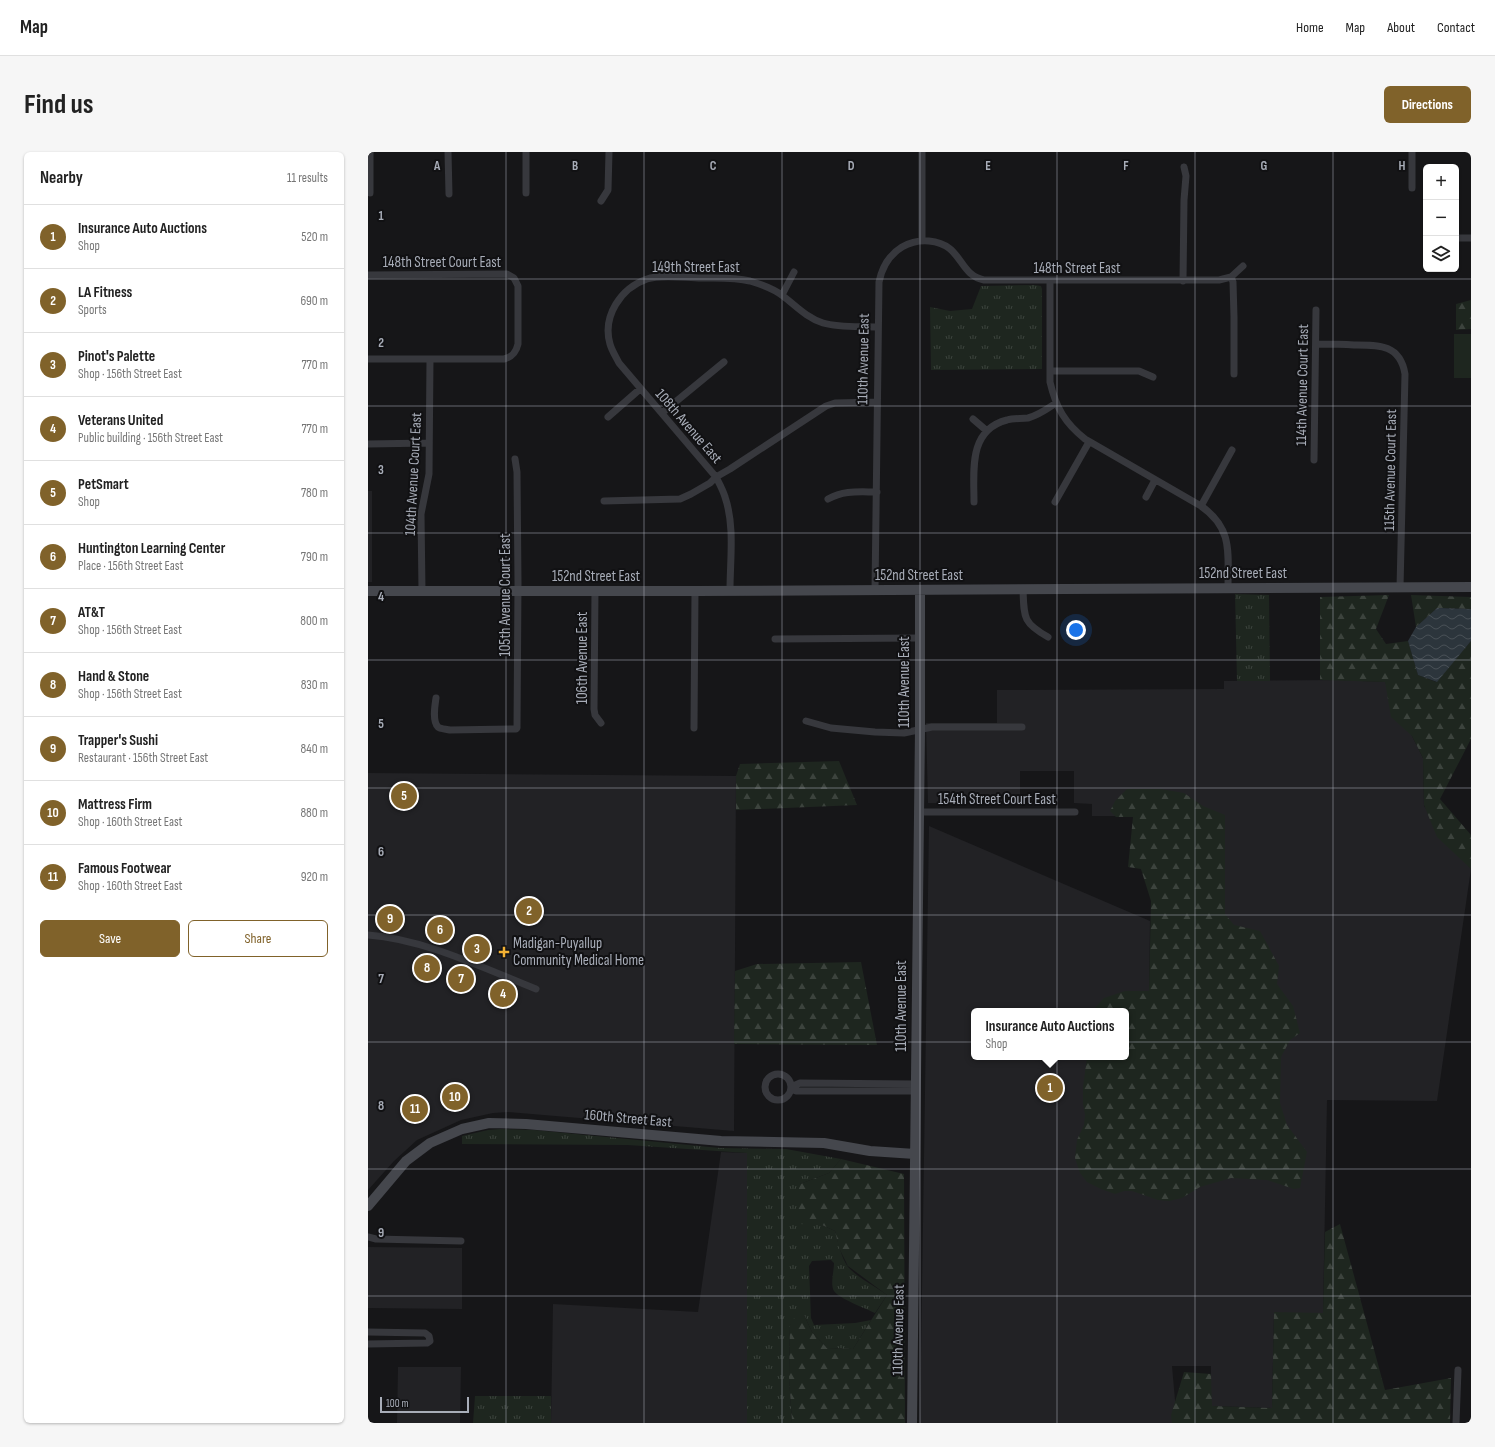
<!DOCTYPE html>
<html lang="en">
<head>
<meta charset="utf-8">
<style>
	:root { --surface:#fff; --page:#f6f6f6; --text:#222; --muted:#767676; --line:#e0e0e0; --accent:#80622a }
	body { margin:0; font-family:"Sofia Sans Condensed",sans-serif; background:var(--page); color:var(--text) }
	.controls { position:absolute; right:12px; top:12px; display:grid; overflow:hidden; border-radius:6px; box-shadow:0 1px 3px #0004 }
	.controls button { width:36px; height:36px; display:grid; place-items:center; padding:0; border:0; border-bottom:1px solid var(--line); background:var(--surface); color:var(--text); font:20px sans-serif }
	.scale { position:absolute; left:12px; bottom:10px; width:89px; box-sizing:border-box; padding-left:4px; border:2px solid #a8adb8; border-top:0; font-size:11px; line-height:14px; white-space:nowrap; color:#a8adb8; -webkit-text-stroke:3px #111113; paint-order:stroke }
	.you { position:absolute; left:708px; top:478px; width:14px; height:14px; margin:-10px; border:3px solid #fff; border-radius:50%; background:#1a73e8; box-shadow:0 0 0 6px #1a73e833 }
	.badge { display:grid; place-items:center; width:26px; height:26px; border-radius:50%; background:var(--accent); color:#fff; font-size:13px; font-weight:700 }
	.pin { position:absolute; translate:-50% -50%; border:2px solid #fff; box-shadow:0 1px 4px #0006 }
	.popup { position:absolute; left:603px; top:856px; width:158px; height:52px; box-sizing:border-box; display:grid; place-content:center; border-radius:6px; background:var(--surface); filter:drop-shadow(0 1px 3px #0005); font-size:13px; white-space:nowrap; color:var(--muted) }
	.popup b { font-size:15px; color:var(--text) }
	.popup::after { content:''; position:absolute; left:50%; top:100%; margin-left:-8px; border:8px solid transparent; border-top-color:var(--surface) }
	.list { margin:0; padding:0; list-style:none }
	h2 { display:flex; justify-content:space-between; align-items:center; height:52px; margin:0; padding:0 16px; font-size:17px }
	h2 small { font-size:13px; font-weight:400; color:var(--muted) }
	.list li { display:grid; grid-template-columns:26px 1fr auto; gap:12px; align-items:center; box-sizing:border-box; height:64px; padding:0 16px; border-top:1px solid var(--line) }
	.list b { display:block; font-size:15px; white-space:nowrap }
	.list p { margin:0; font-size:13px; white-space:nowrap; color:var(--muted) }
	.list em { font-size:13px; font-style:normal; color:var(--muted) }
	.actions { display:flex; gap:8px; padding:12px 16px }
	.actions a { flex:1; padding:9px 0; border:1px solid var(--accent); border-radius:6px; text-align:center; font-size:14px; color:var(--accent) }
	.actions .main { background:var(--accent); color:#fff }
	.icon { flex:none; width:22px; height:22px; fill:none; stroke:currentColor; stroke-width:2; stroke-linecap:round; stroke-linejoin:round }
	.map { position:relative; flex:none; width:1103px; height:1271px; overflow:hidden; border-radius:6px }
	header { display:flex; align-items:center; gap:24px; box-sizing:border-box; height:56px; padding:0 20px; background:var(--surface); border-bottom:1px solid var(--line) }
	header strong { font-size:19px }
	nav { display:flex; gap:22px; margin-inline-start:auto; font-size:14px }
	.intro { display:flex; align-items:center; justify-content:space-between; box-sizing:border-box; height:96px; padding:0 24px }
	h1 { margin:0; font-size:28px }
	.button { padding:10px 18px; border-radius:6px; background:var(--accent); color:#fff; font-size:14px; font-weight:700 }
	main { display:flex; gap:24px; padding:0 24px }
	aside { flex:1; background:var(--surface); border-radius:6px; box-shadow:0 1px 3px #0004 }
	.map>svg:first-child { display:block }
</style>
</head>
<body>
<header>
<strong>Map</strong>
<nav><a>Home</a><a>Map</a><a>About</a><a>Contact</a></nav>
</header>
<div class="intro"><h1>Find us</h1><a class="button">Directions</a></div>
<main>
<aside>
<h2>Nearby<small>11 results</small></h2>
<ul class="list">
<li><span class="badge">1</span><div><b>Insurance Auto Auctions</b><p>Shop</p></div><em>520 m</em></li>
<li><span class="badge">2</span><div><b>LA Fitness</b><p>Sports</p></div><em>690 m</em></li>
<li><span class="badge">3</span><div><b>Pinot's Palette</b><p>Shop · 156th Street East</p></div><em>770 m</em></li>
<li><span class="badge">4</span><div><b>Veterans United</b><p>Public building · 156th Street East</p></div><em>770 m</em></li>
<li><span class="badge">5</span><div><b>PetSmart</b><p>Shop</p></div><em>780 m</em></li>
<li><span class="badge">6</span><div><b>Huntington Learning Center</b><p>Place · 156th Street East</p></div><em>790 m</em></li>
<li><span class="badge">7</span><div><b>AT&amp;T</b><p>Shop · 156th Street East</p></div><em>800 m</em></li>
<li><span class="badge">8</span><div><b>Hand &amp; Stone</b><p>Shop · 156th Street East</p></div><em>830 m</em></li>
<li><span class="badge">9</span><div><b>Trapper's Sushi</b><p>Restaurant · 156th Street East</p></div><em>840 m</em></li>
<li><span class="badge">10</span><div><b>Mattress Firm</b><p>Shop · 160th Street East</p></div><em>880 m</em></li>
<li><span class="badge">11</span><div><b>Famous Footwear</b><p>Shop · 160th Street East</p></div><em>920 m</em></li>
</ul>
<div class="actions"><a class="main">Save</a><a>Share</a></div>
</aside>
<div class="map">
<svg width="1103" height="1271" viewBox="0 0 1103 1271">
	<defs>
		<pattern id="grass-tufts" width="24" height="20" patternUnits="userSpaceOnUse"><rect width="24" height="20" fill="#1e261f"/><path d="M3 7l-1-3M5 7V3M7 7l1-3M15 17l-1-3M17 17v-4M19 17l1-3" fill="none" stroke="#3c433d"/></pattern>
		<pattern id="forest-firs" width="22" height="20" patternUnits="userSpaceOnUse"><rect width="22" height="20" fill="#1e261f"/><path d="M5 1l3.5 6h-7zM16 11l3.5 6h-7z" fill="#3c433d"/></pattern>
		<pattern id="water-waves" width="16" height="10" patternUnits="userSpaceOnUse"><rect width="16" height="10" fill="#2c353c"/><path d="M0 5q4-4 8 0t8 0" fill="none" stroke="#485056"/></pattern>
	</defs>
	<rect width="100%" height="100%" fill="#161618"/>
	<path fill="#222225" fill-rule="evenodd" d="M0,339H4V430H0Z
		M971,528L1017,530L1055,606L1056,654L1103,717L1069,949L959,948L955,1161H906L904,1256L843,1254V1214H804L809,1271H552L561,674L782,769L779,997L902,999L783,664H724V652L706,651V619H652V651H560L558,571H629V538L856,537V529ZM606,859H758V905H606Z
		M0,621L368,624L366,979L140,960L125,961L93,968L49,988L26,1009L0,1038Z
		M353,1000L379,1001V1271H183L185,1152L330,1160Z
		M0,1095L94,1096V1157L0,1156Z
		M30,1215H93L92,1271H29Z"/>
	<path fill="url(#grass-tufts)" d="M667,133L673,134L674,137V217L563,218L562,155L582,159L604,157L613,134Z
		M867,442L901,443L902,529H869Z
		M132,977L166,978L352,996L418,997L473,1007L461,1021L432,1032L454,1073L467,1079C470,1090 473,1105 480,1115C490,1126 507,1134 519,1143L507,1161C499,1157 470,1146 466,1139C462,1133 466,1119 466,1111L463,1108L444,1109L441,1114L443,1166L446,1173L487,1171L503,1168L485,1197L459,1196L444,1180L436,1163L422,1173L421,1225L424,1271H379V1001L260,993L94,992V984L120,978Z
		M107,1244H183V1271H105Z"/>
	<path fill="url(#forest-firs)" d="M1103,148V177L1088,178V152Z
		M1021,443L1008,477L1018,492L1040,489L1050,523L1068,530L1103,489V587L1072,647L1103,683V717L1069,685L1056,653L1055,606L1044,584L1023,565L1017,530L952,528V445Z
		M1043,443L1103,445V457L1069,456L1048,475Z
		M471,609L489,653L368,658V624L372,612Z
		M759,637H792L816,641L835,654L857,663V762L866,773L892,779L911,814L909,832L925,854L932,881L922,888L913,905L912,951L919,973L939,1000L932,1036L926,1037L899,1028L863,1026L832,1035L814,1046L801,1049L790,1048L764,1039H756L747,1042L733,1037L719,1030L712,1021L707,1006L709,988L716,973L717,963L715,951V935L719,905H758V859H724L736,846L757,839H781L783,749L773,717L760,715L765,665H748L742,659L747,649Z
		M493,810L509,893L366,892L367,819L389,812Z
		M473,1007L536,1022L537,1271H424V1270L421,1225L422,1173L428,1163H436L444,1180L459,1196L485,1197L519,1143L480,1114L471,1096L467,1079L454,1073L432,1072L429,1043L432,1032L461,1021Z
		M972,1072L1017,1238L1083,1226L1082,1271H804L803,1263L816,1220L843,1222L844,1254L904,1256L906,1160L955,1161L957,1080Z"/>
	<path fill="#1e261f" d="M1086,182H1103V226H1086Z"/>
	<path fill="url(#water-waves)" d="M1069,456L1103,457V489L1069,530L1050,523L1040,489L1048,475Z"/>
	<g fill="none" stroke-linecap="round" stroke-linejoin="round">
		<path stroke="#37383d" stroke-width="7" d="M80,0L81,42
			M158,0V41
			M554,0V88
			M1044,36V0
			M2,41V0
			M233,49L240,38L241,0
			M1088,86H1103
			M0,123L139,122L146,126L150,134V192C148,201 144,205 136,207H0
			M863,125L865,130L866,165V222
			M682,129V230C688,256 697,271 717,287L833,354C865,376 860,401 860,437
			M815,129L816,48L818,24L816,15
			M414,143L426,120
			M948,192C960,192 973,192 986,193C1010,193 1032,192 1037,222L1032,436
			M682,219H771L785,225
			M294,261L356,210
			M240,265L272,237
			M605,267L619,279
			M0,292L61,291
			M946,308L948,158
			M778,345L787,328
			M460,347C476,338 491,340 509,340
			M236,349L312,347L323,342L342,331L348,325L362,317L458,254L467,251L509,250
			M606,350C606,319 600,278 639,268C646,266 653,267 660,266C671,263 679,257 688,251
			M687,350L721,290
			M833,354L864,298
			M655,437C656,466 655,471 680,485
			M227,438L226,557L227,563L233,571
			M362,438C362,408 367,374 357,345C355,338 351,331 348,325L251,211C248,205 244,199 242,192C234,164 253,136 279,127C293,122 318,126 333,126C349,126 366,125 382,129C392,132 406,137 415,144C428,154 439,166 455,171C472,176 492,174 510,175
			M507,438L511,130C514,115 521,103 534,95C543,90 550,88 561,89C595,92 590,123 616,128H851L863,125L875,114
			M54,439L53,362L61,322L62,207
			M407,487L551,486
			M68,546C67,553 64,569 70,575C72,577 78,577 82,578L148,577L149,576L150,431L149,320L147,307
			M438,569L463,576L507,580L536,581L564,575H654
			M326,576L327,439
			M550,660H707
			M0,783C56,787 115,816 168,837
			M397 935a13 13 0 1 1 26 0a13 13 0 1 1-26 0Z
			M548,939H428L423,935L432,931L548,932
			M0,1085L8,1087L93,1089
			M0,1180L57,1181L61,1184L62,1189L59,1191L0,1192
			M1088,1271L1090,1218"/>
		<path stroke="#45474d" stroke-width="10" d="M0,439H327L1103,435
			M0,1054L38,1009L62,991L94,977L121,971L158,972L353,989L456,991L502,999L547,1002
			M544,1271L552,578V438"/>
	</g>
	<path fill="none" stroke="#a8adb8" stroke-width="1" stroke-opacity="0.55" d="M138,0V1271M276,0V1271M414,0V1271M552,0V1271M689,0V1271M827,0V1271M965,0V1271M0,127H1103M0,254H1103M0,381H1103M0,508H1103M0,636H1103M0,763H1103M0,890H1103M0,1017H1103M0,1144H1103"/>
	<path fill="#f2b134" stroke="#111113" stroke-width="1.5" d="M134 794h4v4h4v4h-4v4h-4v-4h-4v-4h4z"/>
	<g text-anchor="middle" stroke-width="4" stroke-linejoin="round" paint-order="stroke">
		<g font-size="15" fill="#a8adb8" stroke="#111113">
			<text x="74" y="115">148th Street Court East</text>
			<text x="328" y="120">149th Street East</text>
			<text x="709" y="121">148th Street East</text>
			<text transform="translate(495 207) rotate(-89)" y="5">110th Avenue East</text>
			<text transform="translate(934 233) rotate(-89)" y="5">114th Avenue Court East</text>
			<text transform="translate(321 274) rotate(49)" y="5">108th Avenue East</text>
			<text transform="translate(1022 318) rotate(-89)" y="5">115th Avenue Court East</text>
			<text transform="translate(45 322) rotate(-87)" y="5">104th Avenue Court East</text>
			<text x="875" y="426">152nd Street East</text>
			<text x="551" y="428">152nd Street East</text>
			<text x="228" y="429">152nd Street East</text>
			<text transform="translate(137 443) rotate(-90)" y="5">105th Avenue Court East</text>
			<text transform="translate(214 506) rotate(-90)" y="5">106th Avenue East</text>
			<text transform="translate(536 530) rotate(-90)" y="5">110th Avenue East</text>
			<text x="629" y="652">154th Street Court East</text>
			<text transform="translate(533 854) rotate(-90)" y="5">110th Avenue East</text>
			<text transform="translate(260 966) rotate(5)" y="5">160th Street East</text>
			<text transform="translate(530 1178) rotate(-89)" y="5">110th Avenue East</text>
		</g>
		<g font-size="15" fill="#a8adb8" stroke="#111113" text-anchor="start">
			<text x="145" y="796">Madigan-Puyallup<tspan x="145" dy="17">Community Medical Home</tspan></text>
		</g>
	</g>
	<g font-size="13" text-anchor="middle" font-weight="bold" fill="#a8adb8" stroke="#111113" stroke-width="4" stroke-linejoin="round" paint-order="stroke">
		<text x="69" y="18">A</text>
		<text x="207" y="18">B</text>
		<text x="345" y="18">C</text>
		<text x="483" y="18">D</text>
		<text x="620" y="18">E</text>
		<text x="758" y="18">F</text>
		<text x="896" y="18">G</text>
		<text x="1034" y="18">H</text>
		<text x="13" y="68">1</text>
		<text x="13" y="195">2</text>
		<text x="13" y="322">3</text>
		<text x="13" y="449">4</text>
		<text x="13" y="576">5</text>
		<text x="13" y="704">6</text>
		<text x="13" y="831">7</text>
		<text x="13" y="958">8</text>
		<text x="13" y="1085">9</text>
	</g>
</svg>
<div class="controls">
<button>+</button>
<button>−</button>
<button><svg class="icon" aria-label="layers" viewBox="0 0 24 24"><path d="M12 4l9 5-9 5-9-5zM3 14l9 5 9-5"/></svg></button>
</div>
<div class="scale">100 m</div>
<div class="you"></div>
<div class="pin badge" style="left:682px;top:936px">1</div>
<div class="popup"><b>Insurance Auto Auctions</b>Shop</div>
<div class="pin badge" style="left:161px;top:759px">2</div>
<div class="pin badge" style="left:109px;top:797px">3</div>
<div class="pin badge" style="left:135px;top:842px">4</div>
<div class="pin badge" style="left:36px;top:644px">5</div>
<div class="pin badge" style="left:72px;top:778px">6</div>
<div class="pin badge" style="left:93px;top:827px">7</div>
<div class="pin badge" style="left:59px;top:816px">8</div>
<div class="pin badge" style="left:22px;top:767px">9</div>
<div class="pin badge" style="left:87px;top:945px">10</div>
<div class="pin badge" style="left:47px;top:957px">11</div>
</div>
</main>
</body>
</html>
